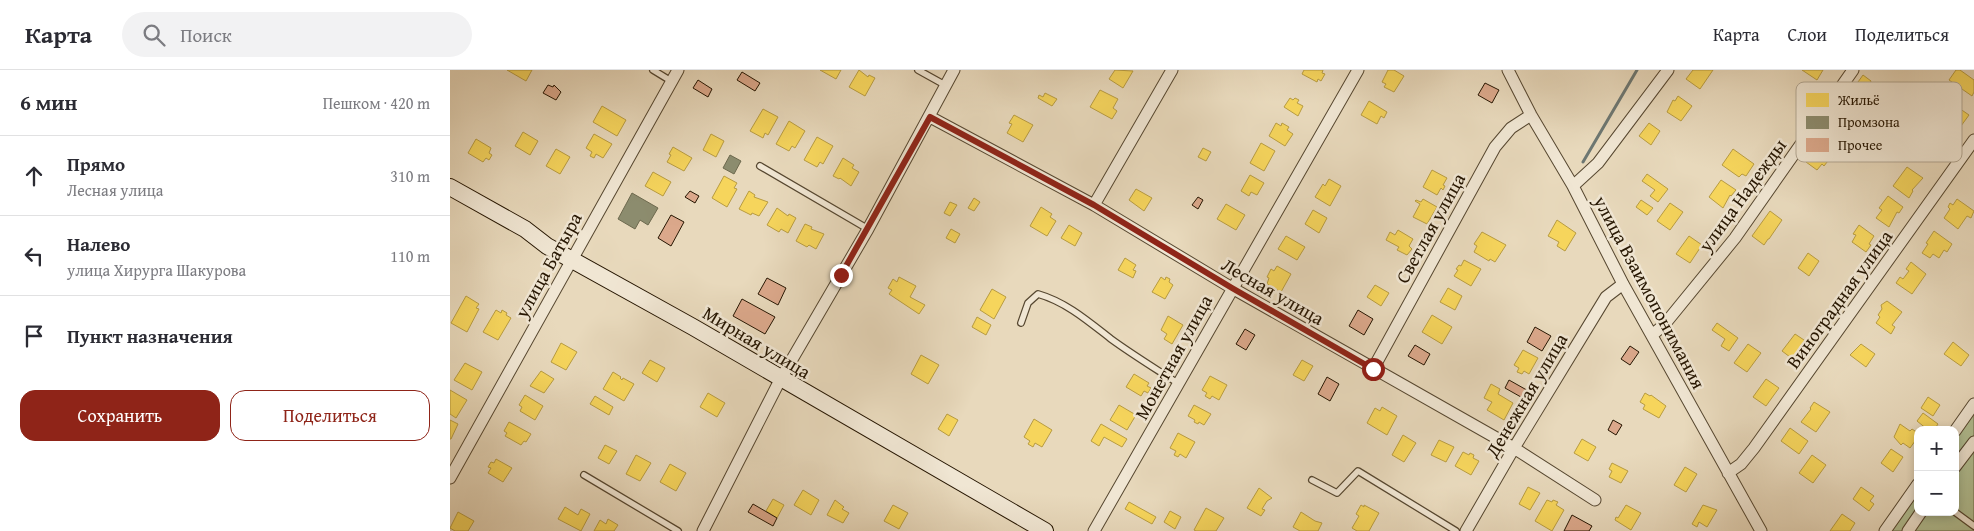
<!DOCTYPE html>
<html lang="ru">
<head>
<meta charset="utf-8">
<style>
	:root { --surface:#fff; --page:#f2f2f3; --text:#2b2b33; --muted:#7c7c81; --line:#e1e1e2; --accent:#8f2418 }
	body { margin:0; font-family:"Gentium Book Plus",serif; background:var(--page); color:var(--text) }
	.controls { position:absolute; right:15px; bottom:15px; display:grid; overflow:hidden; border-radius:10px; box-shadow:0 2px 8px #0003 }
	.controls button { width:45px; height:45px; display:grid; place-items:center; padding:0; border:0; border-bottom:1px solid var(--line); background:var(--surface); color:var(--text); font:25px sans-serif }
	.stop { position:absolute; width:15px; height:15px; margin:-11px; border:4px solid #8f2418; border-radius:50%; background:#fff }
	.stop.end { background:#8f2418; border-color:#fff; box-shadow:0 1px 5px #0008 }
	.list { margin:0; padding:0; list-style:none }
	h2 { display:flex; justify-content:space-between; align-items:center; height:65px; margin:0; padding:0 20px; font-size:21px }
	h2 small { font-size:16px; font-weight:400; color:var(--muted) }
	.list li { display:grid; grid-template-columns:32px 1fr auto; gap:15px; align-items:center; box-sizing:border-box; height:80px; padding:0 20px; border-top:1px solid var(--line) }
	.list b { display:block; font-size:19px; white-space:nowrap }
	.list p { margin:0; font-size:16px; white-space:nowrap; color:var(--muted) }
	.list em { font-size:16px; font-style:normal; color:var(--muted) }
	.actions { display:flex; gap:10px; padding:15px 20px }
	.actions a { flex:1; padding:11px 0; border:1px solid var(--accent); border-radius:15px; text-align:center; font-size:18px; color:var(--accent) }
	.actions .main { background:var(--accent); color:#fff }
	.icon { flex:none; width:28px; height:28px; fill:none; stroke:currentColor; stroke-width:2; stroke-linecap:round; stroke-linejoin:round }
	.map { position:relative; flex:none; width:1524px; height:461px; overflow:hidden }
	header { display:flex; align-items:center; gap:30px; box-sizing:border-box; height:70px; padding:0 25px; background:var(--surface); border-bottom:1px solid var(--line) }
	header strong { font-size:24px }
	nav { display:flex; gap:28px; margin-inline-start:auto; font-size:18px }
	.search { width:350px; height:45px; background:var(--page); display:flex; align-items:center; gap:12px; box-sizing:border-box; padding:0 18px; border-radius:28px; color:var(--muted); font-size:19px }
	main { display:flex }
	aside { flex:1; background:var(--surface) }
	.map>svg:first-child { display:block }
</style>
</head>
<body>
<header>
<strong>Карта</strong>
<div class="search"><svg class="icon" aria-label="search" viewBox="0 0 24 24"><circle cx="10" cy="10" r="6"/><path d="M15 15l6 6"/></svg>Поиск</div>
<nav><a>Карта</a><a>Слои</a><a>Поделиться</a></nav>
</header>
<main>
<aside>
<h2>6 мин<small>Пешком · 420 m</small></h2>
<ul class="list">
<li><svg class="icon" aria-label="ahead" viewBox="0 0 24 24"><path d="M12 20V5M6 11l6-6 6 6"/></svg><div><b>Прямо</b><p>Лесная улица</p></div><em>310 m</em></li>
<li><svg class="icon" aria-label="left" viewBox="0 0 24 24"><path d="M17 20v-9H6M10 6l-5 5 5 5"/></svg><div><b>Налево</b><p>улица Хирурга Шакурова</p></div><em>110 m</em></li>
<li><svg class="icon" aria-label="arrive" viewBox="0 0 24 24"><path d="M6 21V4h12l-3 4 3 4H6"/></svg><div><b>Пункт назначения</b></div></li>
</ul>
<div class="actions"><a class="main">Сохранить</a><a>Поделиться</a></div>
</aside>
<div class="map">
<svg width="1524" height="461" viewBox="0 0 1524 461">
	<rect width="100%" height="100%" fill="#e8d9bc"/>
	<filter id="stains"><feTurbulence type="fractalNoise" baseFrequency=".004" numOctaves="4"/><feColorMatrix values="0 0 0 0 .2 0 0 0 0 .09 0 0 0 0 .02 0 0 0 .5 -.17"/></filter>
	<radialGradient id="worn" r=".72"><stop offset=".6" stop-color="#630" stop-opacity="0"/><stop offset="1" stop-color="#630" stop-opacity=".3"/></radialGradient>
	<path fill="#b2c094" stroke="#6c6b4b" d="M1524,342V461H1436L1468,418V442H1505V367Z"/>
	<path fill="#f6d55c" stroke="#b89c41" d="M57,0H82L76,11Z
		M370,0H391L386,9Z
		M409,0L418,7L419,5L425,8L415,26L399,17Z
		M665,0L683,1L673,18L659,9Z
		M854,0H873L872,3L875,4L871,11L868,9L867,12L852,4Z
		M938,0H944L954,6L944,22L934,17L936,14L932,12Z
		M1243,0H1263L1250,19L1236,9Z
		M1352,0H1373L1367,10Z
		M1506,0H1510L1524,10V22L1522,26L1499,10Z
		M1413,5L1421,11L1420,14L1437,26L1423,46L1414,39L1416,37L1404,28L1409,21L1407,19L1411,14L1408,12Z
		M650,20L668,29L663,38L667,41L662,49L640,37Z
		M595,23L607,29L602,36L588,28L589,25L593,27Z
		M1228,26L1242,36L1231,51L1217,42L1223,30L1225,31Z
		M840,28L843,30L845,28L849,30L847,33L853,36L848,46L834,37Z
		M919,31L937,42L934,48L931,46L927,54L911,45Z
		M152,36L176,50L167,66L143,52Z
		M1506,36L1519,45L1511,56L1498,47Z
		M313,39L328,47L318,65L315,63L313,68L300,61Z
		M564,45L583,55L573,72L557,63L562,54L559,53Z
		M339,51L355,61L345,78L342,76L339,81L326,74Z
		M826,53L831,56L832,53L839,57L837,60L843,64L835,76L819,66Z
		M1199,53L1210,61L1201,75L1189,66Z
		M73,62L88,71L80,85L65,76Z
		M144,64L162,74L153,88L146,84L144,88L140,86L142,82L136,78Z
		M261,64L274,71L266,87L253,80Z
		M367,67L383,76L373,94L370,92L367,97L354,90Z
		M26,69L41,78L39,83L42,85L39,90L36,88L33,92L18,83Z
		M811,73L825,81L814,101L800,93Z
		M223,77L242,88L234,101L217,92L221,85L219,84Z
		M1367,77L1381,87L1374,96L1372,94L1367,100L1356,92Z
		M753,78L761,82L756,91L748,87Z
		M106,79L120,87L110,104L96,96Z
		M1283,79L1304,94L1296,106L1292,104L1289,107L1272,95Z
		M393,88L404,95L402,98L409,102L401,116L390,108L389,109L383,106Z
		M1457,97L1473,108L1462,120L1463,121L1459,128L1443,116Z
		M982,100L997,108L993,115L995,116L993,120L991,118L987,125L973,117Z
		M203,102L221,112L213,126L195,116Z
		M1197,104L1218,119L1208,132L1200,126L1205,120L1192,111Z
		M800,105L814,113L807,125L801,122L799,126L791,121Z
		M274,106L287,113L284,118L287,119L277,137L262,128Z
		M879,109L891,116L880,136L865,127L873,114L875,116Z
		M1271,110L1286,120L1281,126L1280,125L1273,138L1259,127Z
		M686,119L702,128L694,141L679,130Z
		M299,121L305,125L304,127L318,132L309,146L302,143L301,145L289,139Z
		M1438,126L1453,137L1449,143L1447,142L1439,157L1426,148L1432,140L1429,138Z
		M524,128L530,132L524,141L518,138Z
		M973,129L987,137L977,154L963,147L970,134L965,131L966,130L971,132Z
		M1507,129L1524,141L1521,148L1517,146L1508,159L1494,148L1500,139L1498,137L1500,133L1503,135Z
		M1191,130L1203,138L1197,145L1186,137Z
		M500,132L507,135L500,146L494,143Z
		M1220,133L1233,142L1220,160L1207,151Z
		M776,134L795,145L786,160L767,149Z
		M591,137L602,144L600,147L606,151L597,166L580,156Z
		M327,138L338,146L339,144L346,148L338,163L331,159L329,162L317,155Z
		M863,140L877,148L869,163L855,154Z
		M1320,141L1332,150L1319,169H1318L1314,175L1302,166Z
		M1107,150L1126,163L1115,181L1107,176L1109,172L1098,166Z
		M355,154L362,157L361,159L374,164L366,179L359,175L357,177L346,171Z
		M619,155L632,163L625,176L611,168Z
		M1409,155L1424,166L1419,174L1421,175L1416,182L1402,172L1406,165L1403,164Z
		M501,159L510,164L505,173L496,168Z
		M948,160L963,169L959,176L962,179L957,185L947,180L949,177L936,170L940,162L945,165Z
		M1484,161L1502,174L1497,182L1494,180L1489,188L1483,184L1480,188L1472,183L1478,174L1476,173Z
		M1032,162L1056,175L1045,192L1040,189L1039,191L1024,182L1027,176L1024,174Z
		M836,166L855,177L847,190L828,179Z
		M1239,166L1252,175L1240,193L1226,184Z
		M1358,183L1369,191L1359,206L1348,198Z
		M675,188L686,195L683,200L686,201L683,208L668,200Z
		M1014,190L1031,199L1021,216L1004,206L1008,200L1006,199L1009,195L1011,196Z
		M1461,192L1476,204L1462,224L1446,213L1450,207L1453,209L1459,201L1456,199Z
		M827,196L841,204L831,222L817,214L819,208L817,207L821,199L824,201Z
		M449,207L466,216L460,227L475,235L469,244L439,224L442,220L438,218L443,209L447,212Z
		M711,207L715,210L716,207L720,209L719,212L723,215L715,229L702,222Z
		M925,215L939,223L931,236L917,227Z
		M998,218L1012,226L1005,240L990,232Z
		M542,219L556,227L544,249L530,240Z
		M16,226L29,234L26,238L29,239L17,262L1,253Z
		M1437,231L1452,242L1442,255L1445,257L1441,264L1426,253L1430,247L1428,245L1432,239L1431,235Z
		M46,240L51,243L52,240L57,243L56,245L61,248L48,270L33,262Z
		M982,245L1002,257L992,274L972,262Z
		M718,246L733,255L722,274L714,269L717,264L711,260Z
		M527,247L541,255L536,265L522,257Z
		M1267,253L1288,268L1279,281L1271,276L1275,269L1262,260Z
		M1345,264L1357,272L1344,290L1332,281Z
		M1503,272L1519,285L1511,296L1494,284Z
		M111,273L127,282L116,300L101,292Z
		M1298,274L1311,283L1297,302L1284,293Z
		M1411,274L1425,284L1416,297L1400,285Z
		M1073,280L1088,288L1079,304L1074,301L1072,304L1067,302L1069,298L1064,295Z
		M471,285L489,295L478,314L461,304Z
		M200,290L215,298L207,312L192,303Z
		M852,290L863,296L854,311L843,305Z
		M15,293L32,302L22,320L4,310Z
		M91,301L104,309L94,323L80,316Z
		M163,302L171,307L170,308L172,310L173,308L184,314L174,331L153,319Z
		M684,304L699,313L697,316L701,318L698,323L694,321L691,326L676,317Z
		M760,306L777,315L769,330L762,326L760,329L755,326L757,323L752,320Z
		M1316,309L1329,318L1316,336L1303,327Z
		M1041,314L1050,319L1048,324L1063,333L1054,350L1037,340L1042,332L1034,328Z
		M0,320L17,330L6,348L0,344Z
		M258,323L275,333L267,347L250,337Z
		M1195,323L1200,326L1201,325L1216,336L1209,348L1193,339L1195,335L1190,332Z
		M75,325L93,336L85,350L70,341L72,337L69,335Z
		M145,326L163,337L159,345L140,334Z
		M1478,327L1490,335L1483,346L1471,338Z
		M1364,332L1380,342L1366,362L1351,352L1361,339L1360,338Z
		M669,335L686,345L677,360L660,350Z
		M744,335L761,344L754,355L749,352L748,354L744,352L745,350L738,346Z
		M932,337L947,346L937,365L917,353L925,338L930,341Z
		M1473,343L1488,354L1484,360H1478L1467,351Z
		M497,344L508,350L499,366L488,359Z
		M584,349L602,360L592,377L585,373L583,377L578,374L580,371L574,367Z
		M0,350L8,354L1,369H0Z
		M59,352L81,364L76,372L74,371L71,375L55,366L57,363L54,361Z
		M651,354L677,369L672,377L654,367L649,376L641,371Z
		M1450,354L1460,361L1462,359L1468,363V367L1460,378L1453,373L1451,375L1444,367Z
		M1340,358L1358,371L1349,384L1331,371Z
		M728,363L745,372L736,388L730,384L728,387L724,385L726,381L720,378Z
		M953,365L966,373L954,392L942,385Z
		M1132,369L1146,377L1138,391L1124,383Z
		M989,370L1004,377L996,392L981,385Z
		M155,375L167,381L159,394L148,388Z
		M1441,379L1453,387L1443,402L1431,393Z
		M1013,382L1019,385L1020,383L1024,385L1023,388L1029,391L1021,405L1005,396Z
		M186,385L201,393L190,411L176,404Z
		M1362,385L1376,395L1363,413L1349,403Z
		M46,389L62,398L53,412L38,403L41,398L38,397L41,392L44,393Z
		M1162,393L1178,401L1171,413L1159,407L1162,401L1159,399Z
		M220,394L236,403L226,421L210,412Z
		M1235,397L1247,404L1236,422L1224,415Z
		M1078,417L1090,423L1080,440L1069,434Z
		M1411,417L1424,426L1420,431L1424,434L1419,441L1403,429Z
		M809,418L822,428L817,431L812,439L815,440L811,446L797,438Z
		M353,420L369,430L361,445L344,435Z
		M323,429L334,435L327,448L316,441Z
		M385,430L394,437L392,439L399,443L393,453L377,445Z
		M1097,430L1102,432L1103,430L1108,432L1106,435L1114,440L1102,461L1085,451Z
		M679,432L706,447L702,454L675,439Z
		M443,435L458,443L449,459L434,451Z
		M911,435L914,437V435L929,443L919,461H907L902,458L909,446L906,444Z
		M1176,435L1191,443L1181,460L1165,450L1166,447L1168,448Z
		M1253,435L1267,440L1257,457L1249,452L1247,457L1242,454Z
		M115,437L128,445L131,439L140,444L131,461L108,449Z
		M756,438L774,448L766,461H746L744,460Z
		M720,441L731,447L725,459L714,452Z
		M8,442L24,451L18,461H5L0,458Z
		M851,442L865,451L872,453L868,461H850L843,457Z
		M1392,444L1405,453L1400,461H1380Z
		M158,449L168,455L164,461H144L150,450L156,454Z"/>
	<path fill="#8c8c6e" stroke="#6d694e" d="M280,85L291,91L284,104L273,98Z
		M182,123L208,138L198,155L190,150L185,159L168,149Z"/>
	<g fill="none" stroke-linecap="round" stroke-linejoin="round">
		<path stroke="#6d7772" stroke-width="3" d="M1133,92L1187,0"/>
	</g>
	<path fill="#dba88b" stroke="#261602" d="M292,2L310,13L305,21L287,10Z
		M248,10L262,19L258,27L243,18Z
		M1035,13L1049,20L1042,33L1028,25Z
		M98,15L103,17L104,15L111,22L106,30L93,23Z
		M240,121L249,126L245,133L235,127Z
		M748,127L753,130L748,139L742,135Z
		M221,145L234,152L221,176L208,168Z
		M317,208L336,218L328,235L308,224Z
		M292,229L325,247L315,264L283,246Z
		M908,240L923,249L914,265L899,256Z
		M1085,257L1101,266L1092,281L1077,272Z
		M795,259L805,265L796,280L786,274Z
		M965,275L980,284L974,295L958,286Z
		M1180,276L1189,282L1180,295L1171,289Z
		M877,307L889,314L880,331L868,324Z
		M1059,310L1082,323L1078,331L1055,318Z
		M1163,350L1172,355L1166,365L1158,360Z
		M303,434L327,448L323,456L298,442Z
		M1122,445L1142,456L1139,461H1114Z"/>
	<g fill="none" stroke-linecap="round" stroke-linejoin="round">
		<defs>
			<path id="lane" d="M203,0L221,11
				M468,0L495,15
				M310,96L418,159
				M571,253L578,233L588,224C616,232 638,251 661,269C683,285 706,299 729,314
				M134,405L228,461
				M862,410L887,423L908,401L1006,461
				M1505,442L1524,456"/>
			<path id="street" d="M1058,0L1081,45L1123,116L1173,214L1311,461
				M480,47L644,135L782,218L1064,378L1145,430
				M1123,116L1148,93L1218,0
				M644,135L722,0
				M1202,265L1214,255L1285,168L1403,0
				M923,299L1045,77L1061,58L1081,45
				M1505,361L1524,334
				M1505,397L1524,372
				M1278,403L1291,394L1304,378L1524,70
				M0,408L228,0
				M253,461L330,310L418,159L504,0
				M644,461L908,0
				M1016,461L1064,378L1156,227L1173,214
				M1435,461L1468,414
				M1458,461L1471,442"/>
			<path id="secondary" d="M0,117L75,159L97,176L243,257L595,461"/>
		</defs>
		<use href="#lane" stroke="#564730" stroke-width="8"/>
		<use href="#street" stroke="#564730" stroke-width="13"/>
		<use href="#secondary" stroke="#261602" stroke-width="18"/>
		<use href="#lane" stroke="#f0e6d3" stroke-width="5.5"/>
		<use href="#street" stroke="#f0e6d3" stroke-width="11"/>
		<use href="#secondary" stroke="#f0e6d3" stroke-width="16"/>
	</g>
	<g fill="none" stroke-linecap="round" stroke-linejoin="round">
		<path stroke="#8f2418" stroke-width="6" d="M391,205L480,47L644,135L782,218L923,299"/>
	</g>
	<g text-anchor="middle" stroke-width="5" stroke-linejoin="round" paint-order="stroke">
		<g font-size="19" fill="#261602" stroke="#f0e6d3">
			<text transform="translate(1292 125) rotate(-54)" y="7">улица Надежды</text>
			<text transform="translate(980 158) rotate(-61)" y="7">Светлая улица</text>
			<text transform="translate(98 195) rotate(-61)" y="7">улица Батыра</text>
			<text transform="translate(823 221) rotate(30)" y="7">Лесная улица</text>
			<text transform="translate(1200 222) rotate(62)" y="7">улица Взаимопонимания</text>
			<text transform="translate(1389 229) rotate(-54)" y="7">Виноградная улица</text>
			<text transform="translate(307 272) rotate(31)" y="7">Мирная улица</text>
			<text transform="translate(723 287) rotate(-61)" y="7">Монетная улица</text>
			<text transform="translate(1076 325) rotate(-59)" y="7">Денежная улица</text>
		</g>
	</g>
	<rect x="1346" y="12" width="166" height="80" rx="8" fill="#f0e6d3" stroke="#b3a894" stroke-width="1"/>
	<rect x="1356" y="23" width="23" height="14" fill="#f6d55c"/>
	<rect x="1356" y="46" width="23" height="13" fill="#8c8c6e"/>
	<rect x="1356" y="68" width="23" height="14" fill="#dba88b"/>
	<g font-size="14" fill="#261602">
		<text x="1388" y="35">Жильё</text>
		<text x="1388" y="57">Промзона</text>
		<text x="1388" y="80">Прочее</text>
	</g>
	<rect width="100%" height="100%" filter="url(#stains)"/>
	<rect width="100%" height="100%" fill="url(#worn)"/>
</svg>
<div class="controls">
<button>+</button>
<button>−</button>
</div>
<div class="stop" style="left:923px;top:299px"></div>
<div class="stop end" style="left:391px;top:205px"></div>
</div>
</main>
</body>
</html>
